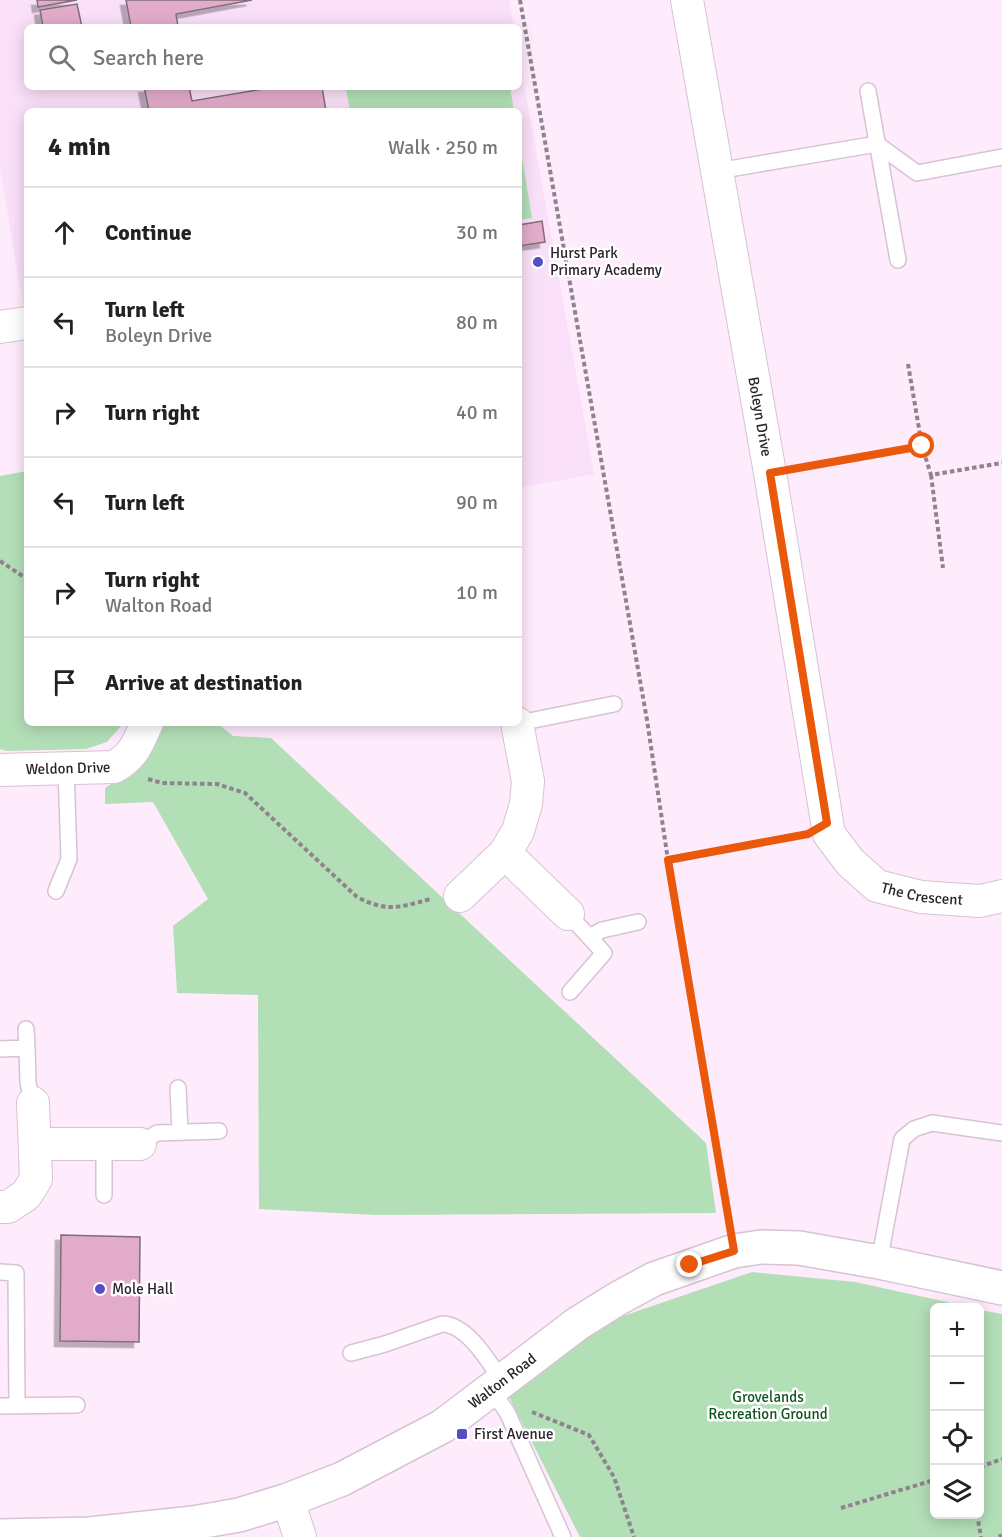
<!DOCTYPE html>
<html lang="en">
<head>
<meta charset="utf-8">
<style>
	:root { --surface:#fff; --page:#f6f6f6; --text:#222; --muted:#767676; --line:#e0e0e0 }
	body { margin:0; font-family:Signika,sans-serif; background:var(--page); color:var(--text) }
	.controls { position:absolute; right:18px; bottom:18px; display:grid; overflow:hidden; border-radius:9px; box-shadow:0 3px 15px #0003 }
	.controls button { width:54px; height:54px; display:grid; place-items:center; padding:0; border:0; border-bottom:2px solid var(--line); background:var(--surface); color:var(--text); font:30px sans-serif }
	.stop { position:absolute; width:18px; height:18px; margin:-14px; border:4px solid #ea580c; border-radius:50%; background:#fff }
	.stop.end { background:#ea580c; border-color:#fff; box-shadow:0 2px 6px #0008 }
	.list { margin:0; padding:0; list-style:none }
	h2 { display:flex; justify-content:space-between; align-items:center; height:78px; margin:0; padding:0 24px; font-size:26px }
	h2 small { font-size:20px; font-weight:400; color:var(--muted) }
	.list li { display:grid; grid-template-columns:39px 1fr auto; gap:18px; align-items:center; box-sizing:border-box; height:90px; padding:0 24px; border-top:2px solid var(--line) }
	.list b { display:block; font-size:22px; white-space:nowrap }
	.list p { margin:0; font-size:20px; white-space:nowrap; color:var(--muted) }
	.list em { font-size:20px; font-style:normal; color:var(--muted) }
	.icon { flex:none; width:33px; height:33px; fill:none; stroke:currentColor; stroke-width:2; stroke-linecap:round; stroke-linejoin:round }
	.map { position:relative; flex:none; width:1002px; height:1537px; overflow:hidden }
	.search { position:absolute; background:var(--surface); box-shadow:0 3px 15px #0003; left:24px; top:24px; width:498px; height:66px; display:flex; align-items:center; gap:15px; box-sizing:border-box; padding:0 21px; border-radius:9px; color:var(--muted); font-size:22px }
	.panel { position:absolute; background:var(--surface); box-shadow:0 3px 15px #0003; left:24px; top:108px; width:498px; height:618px; border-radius:9px }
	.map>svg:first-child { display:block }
</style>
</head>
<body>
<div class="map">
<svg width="1002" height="1537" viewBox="0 0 1002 1537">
	<defs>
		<filter id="shadow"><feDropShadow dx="-5.5" dy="5.5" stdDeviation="0" flood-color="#0004"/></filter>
	</defs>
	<rect width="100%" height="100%" fill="#feebfc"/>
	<path fill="#f9e0f8" d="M0,0H509L514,27H27V87H519V56L594,474L519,488V111H27V330L0,168Z"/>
	<path fill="#b3dfb7" d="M510,87L514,111H350L346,88Z
		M519,139L532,218L519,220Z
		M27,471V723H120L121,726L107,742L86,749L6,751L0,749V476Z
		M164,723H217L233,736L271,738L706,1143L716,1213L376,1215L259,1209L258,995L177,993L173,926L208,899L153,802L105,804V788L144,763Z
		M752,1272L855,1282L970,1307L934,1308V1514H980V1310L1002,1314V1537H580L508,1395L579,1331Z"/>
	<path fill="#e3abca" stroke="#816d78" stroke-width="1.5" filter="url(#shadow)" d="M37,0H77L38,7Z
		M126,0H252L176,14L178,27H131Z
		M77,4L82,27H43L40,10Z
		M144,87H189L192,101L275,87H322L326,111H149Z
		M542,221L545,242L519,246V225Z
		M61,1235L140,1237L139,1342L60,1341Z"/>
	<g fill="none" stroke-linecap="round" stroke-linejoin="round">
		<defs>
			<path id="service" d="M868,91L898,260
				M717,171L877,144L917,173L1002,157
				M519,723L614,704
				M56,891L69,859L66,769
				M568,914L604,953L570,992
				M589,937L602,930L638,922
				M26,1029L27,1048
				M0,1049L27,1048L28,1083L33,1103
				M178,1088L180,1132
				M104,1143V1195
				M140,1144L157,1133L219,1131
				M879,1262L902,1139L914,1129L932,1123L1002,1133
				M0,1272L16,1273L17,1406
				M351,1353L385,1344L442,1324C467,1324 489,1362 502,1381
				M491,1390L507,1412L563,1537
				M0,1406L77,1405"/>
			<g id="minor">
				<path id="s1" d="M687,0L770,473L829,834L850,862L877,886L921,897L980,901L1002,896"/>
				<path d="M0,327L27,323"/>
				<path id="s2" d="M0,770L114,767C134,756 138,743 147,723"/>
				<path d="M505,853L568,914"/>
				<path d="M460,896L505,853L518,831L526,804L528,781L517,723"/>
				<path d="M36,1144H140"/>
				<path d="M0,1207H8L26,1195L36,1179L33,1103"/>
				<path d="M288,1500L300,1537"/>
			</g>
			<g id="secondary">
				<path id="s3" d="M0,1536L90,1534L193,1523L239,1515L288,1500L342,1479L443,1426L577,1324L617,1299L654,1279L734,1251L761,1247L799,1248L879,1262L1002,1288"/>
			</g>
		</defs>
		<use href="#service" stroke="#d6c3d4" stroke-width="18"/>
		<use href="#minor" stroke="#d6c3d4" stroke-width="34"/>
		<use href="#secondary" stroke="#d6c3d4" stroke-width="36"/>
		<path stroke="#8f838e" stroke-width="4" stroke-dasharray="4.5 3" stroke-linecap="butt" d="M520,0L647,720L668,860L729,1221
			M908,364L922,446
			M801,468L922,446L931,475L1002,463
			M931,475L943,568
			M0,561L27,579
			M148,779L162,783L217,784L245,793L357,897C386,912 399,908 430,899
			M668,860L799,836
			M532,1412L589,1435L614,1477L634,1537
			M980,1467L1002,1459
			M841,1508L934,1480
			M977,1514L981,1537
			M999,1537L1002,1535"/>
		<use href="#service" stroke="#fff" stroke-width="15"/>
		<use href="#minor" stroke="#fff" stroke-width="32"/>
		<use href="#secondary" stroke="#fff" stroke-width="33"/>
	</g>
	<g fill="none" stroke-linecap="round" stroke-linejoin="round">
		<path stroke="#ea580c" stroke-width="8" d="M690,1265L734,1251L668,860L808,834L827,823L770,473L922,446"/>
	</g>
	<g fill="#554ec5" stroke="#fff" stroke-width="2">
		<circle cx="538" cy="262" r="6"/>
		<circle cx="100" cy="1289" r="6"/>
		<rect x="456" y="1428" width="12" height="12" rx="3"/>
	</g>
	<g text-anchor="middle" stroke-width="5" stroke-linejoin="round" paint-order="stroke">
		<g font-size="15" fill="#2b242b" stroke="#fff" text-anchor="start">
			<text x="550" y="258">Hurst Park<tspan x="550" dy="17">Primary Academy</tspan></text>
			<text x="112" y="1294">Mole Hall</text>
			<text x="474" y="1439">First Avenue</text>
		</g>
		<g font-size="15" fill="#2b242b" stroke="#fff">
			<text dy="5" stroke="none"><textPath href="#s1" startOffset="423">Boleyn Drive</textPath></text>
			<text dy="5" stroke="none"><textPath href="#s2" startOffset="68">Weldon Drive</textPath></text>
			<text dy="5" stroke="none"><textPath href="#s1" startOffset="963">The Crescent</textPath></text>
			<text dy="5" stroke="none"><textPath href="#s3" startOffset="538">Walton Road</textPath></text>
		</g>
		<g font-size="15" fill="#0f5521" stroke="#fff">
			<text x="768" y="1402">Grovelands<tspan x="768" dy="17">Recreation Ground</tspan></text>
		</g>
	</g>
</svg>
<div class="controls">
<button>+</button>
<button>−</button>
<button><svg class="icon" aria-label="locate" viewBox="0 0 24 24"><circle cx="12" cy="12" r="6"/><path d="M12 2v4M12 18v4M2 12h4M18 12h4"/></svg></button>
<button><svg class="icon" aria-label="layers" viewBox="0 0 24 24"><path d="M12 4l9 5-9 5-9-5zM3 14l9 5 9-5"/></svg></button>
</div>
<div class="stop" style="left:922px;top:446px"></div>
<div class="stop end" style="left:690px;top:1265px"></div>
<div class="search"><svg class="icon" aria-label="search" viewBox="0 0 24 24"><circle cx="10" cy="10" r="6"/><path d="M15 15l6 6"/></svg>Search here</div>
<section class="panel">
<h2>4 min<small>Walk · 250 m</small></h2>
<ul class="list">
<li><svg class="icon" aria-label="ahead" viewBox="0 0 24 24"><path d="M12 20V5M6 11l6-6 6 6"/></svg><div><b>Continue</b></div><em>30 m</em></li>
<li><svg class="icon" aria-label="left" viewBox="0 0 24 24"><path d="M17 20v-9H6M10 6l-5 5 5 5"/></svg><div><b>Turn left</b><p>Boleyn Drive</p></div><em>80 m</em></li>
<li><svg class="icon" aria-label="right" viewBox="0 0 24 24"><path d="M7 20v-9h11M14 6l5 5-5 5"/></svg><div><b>Turn right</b></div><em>40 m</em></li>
<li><svg class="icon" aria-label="left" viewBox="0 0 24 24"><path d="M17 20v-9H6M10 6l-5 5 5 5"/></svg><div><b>Turn left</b></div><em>90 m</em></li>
<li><svg class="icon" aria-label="right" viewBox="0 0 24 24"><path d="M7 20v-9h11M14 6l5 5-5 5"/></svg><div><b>Turn right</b><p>Walton Road</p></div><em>10 m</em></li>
<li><svg class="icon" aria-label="arrive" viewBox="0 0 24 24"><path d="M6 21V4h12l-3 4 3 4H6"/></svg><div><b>Arrive at destination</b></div></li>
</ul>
</section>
</div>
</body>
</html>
